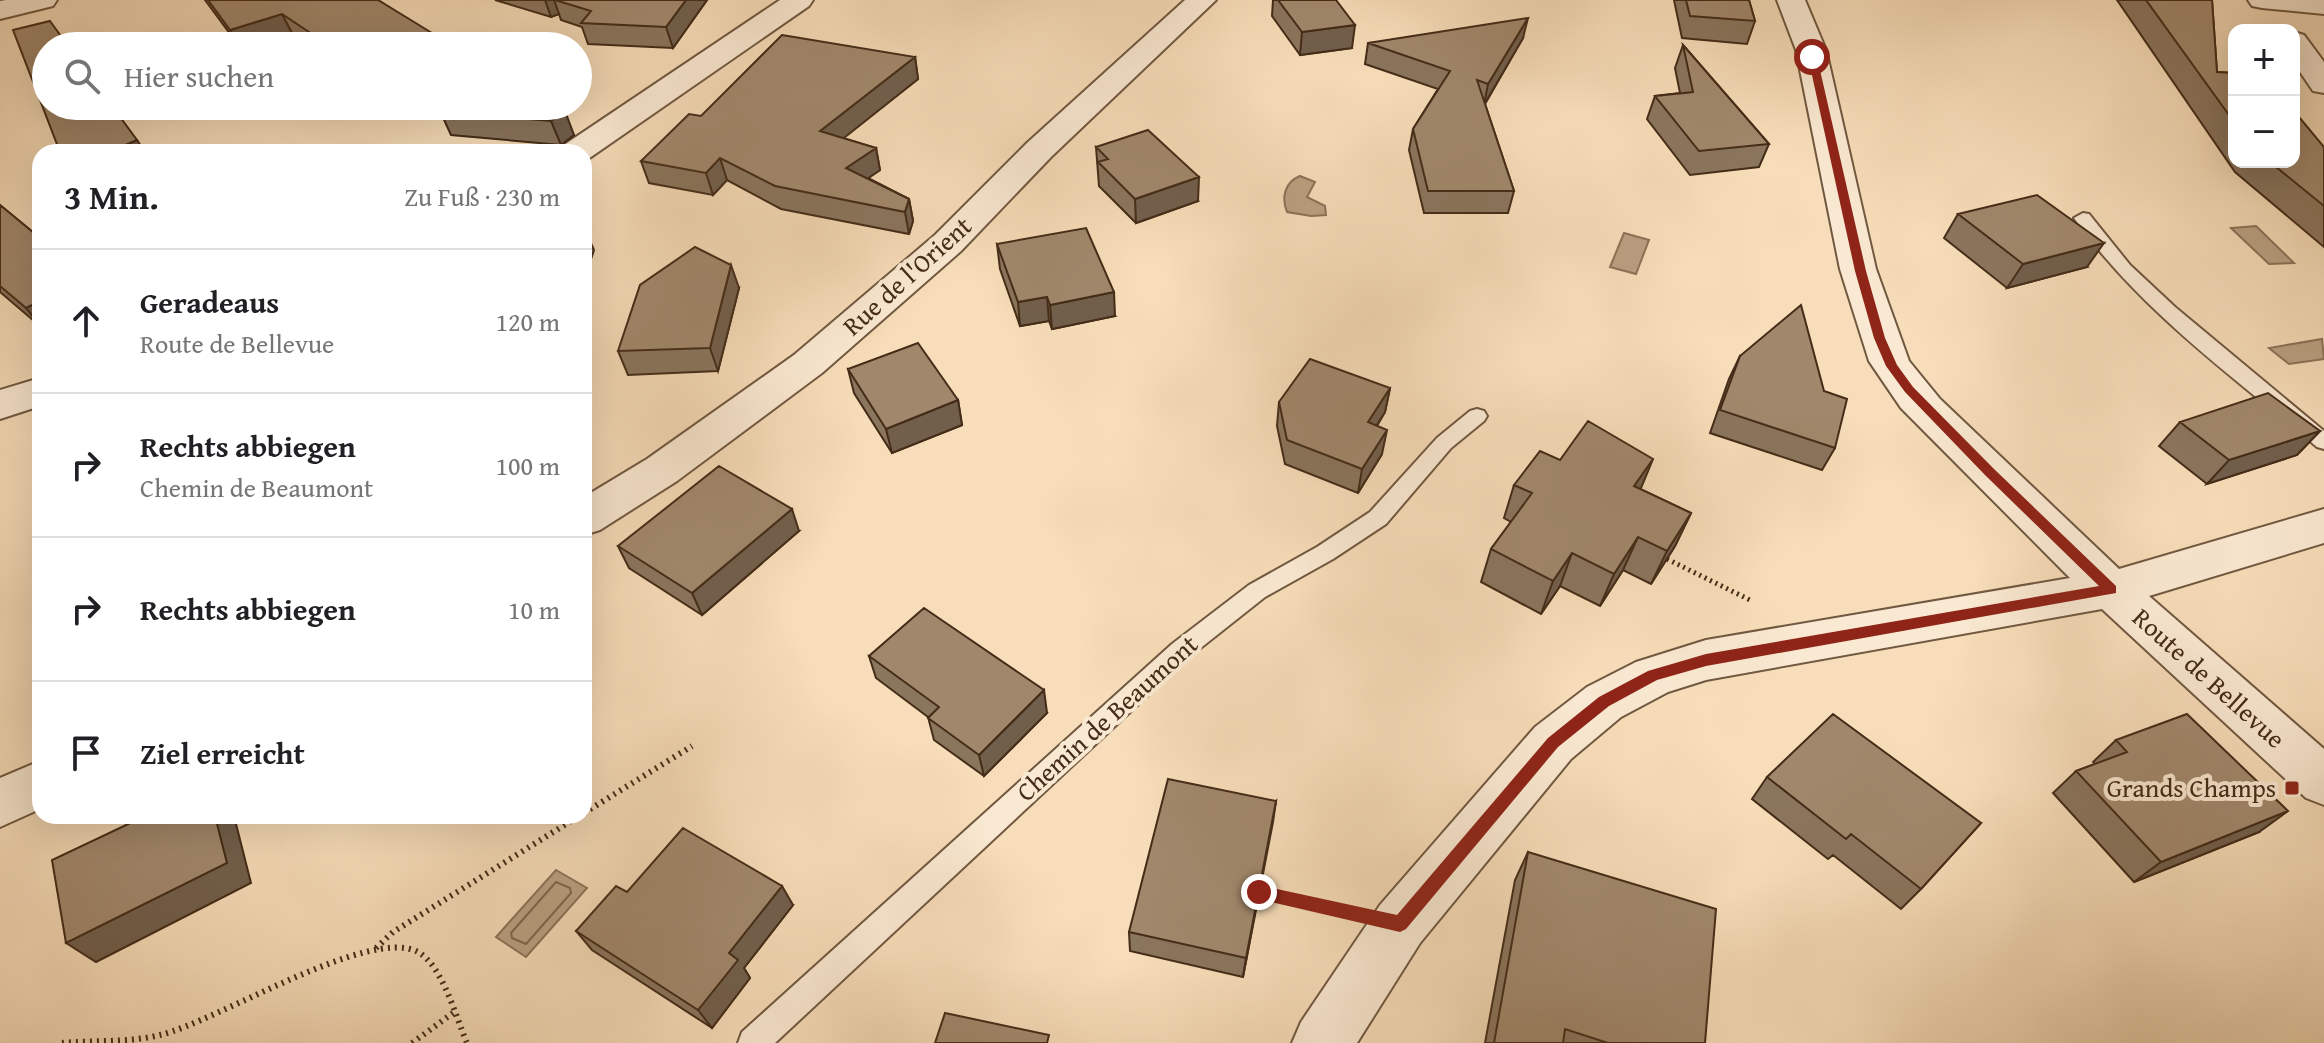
<!DOCTYPE html>
<html lang="de">
<head>
<meta charset="utf-8">
<style>
	:root { --surface:#fff; --page:#f2f2f2; --text:#202124; --muted:#757577; --line:#e0e0e0 }
	body { margin:0; font-family:"Gentium Book Plus",serif; background:var(--page); color:var(--text) }
	.controls { position:absolute; right:24px; top:24px; display:grid; overflow:hidden; border-radius:16px; box-shadow:0 8px 32px #0002 }
	.controls button { width:72px; height:72px; display:grid; place-items:center; padding:0; border:0; border-bottom:2px solid var(--line); background:var(--surface); color:var(--text); font:40px sans-serif }
	.stop { position:absolute; width:24px; height:24px; margin:-18px; border:6px solid #8f2418; border-radius:50%; background:#fff }
	.stop.end { background:#8f2418; border-color:#fff; box-shadow:0 2px 8px #0008 }
	.list { margin:0; padding:0; list-style:none }
	h2 { display:flex; justify-content:space-between; align-items:center; height:104px; margin:0; padding:0 32px; font-size:34px }
	h2 small { font-size:26px; font-weight:400; color:var(--muted) }
	.list li { display:grid; grid-template-columns:52px 1fr auto; gap:24px; align-items:center; box-sizing:border-box; height:144px; padding:0 32px; border-top:2px solid var(--line) }
	.list b { display:block; font-size:30px; white-space:nowrap }
	.list p { margin:0; font-size:26px; white-space:nowrap; color:var(--muted) }
	.list em { font-size:26px; font-style:normal; color:var(--muted) }
	.icon { flex:none; width:44px; height:44px; fill:none; stroke:currentColor; stroke-width:2; stroke-linecap:round; stroke-linejoin:round }
	.map { position:relative; flex:none; width:2324px; height:1043px; overflow:hidden }
	.search { position:absolute; background:var(--surface); box-shadow:0 8px 32px #0002; left:32px; top:32px; width:560px; height:88px; display:flex; align-items:center; gap:20px; box-sizing:border-box; padding:0 28px; border-radius:44px; color:var(--muted); font-size:30px }
	.panel { position:absolute; background:var(--surface); box-shadow:0 8px 32px #0002; left:32px; top:144px; width:560px; height:680px; border-radius:24px }
	.map>svg:first-child { display:block }
</style>
</head>
<body>
<div class="map">
<svg width="2324" height="1043" viewBox="0 0 2324 1043">
	<rect width="100%" height="100%" fill="#f7ddb9"/>
	<filter id="stains"><feTurbulence type="fractalNoise" baseFrequency=".0025" numOctaves="4"/><feColorMatrix values="0 0 0 0 .2 0 0 0 0 .09 0 0 0 0 .02 0 0 0 .5 -.17"/></filter>
	<radialGradient id="worn" r=".72"><stop offset=".6" stop-color="#630" stop-opacity="0"/><stop offset="1" stop-color="#630" stop-opacity=".3"/></radialGradient>
	<path fill="#baa182" stroke="#8b7258" stroke-width="2" d="M1300,176L1315,182L1307,197L1325,206L1326,215L1311,216L1287,212C1281,197 1285,182 1300,176Z
		M2256,226L2294,263L2269,264L2231,228Z
		M1624,233L1649,240L1636,274L1610,267Z
		M2322,339L2324,359L2289,364L2269,348Z
		M556,870L587,888L526,957L496,937Z"/>
	<g fill="none" stroke-linecap="round" stroke-linejoin="round">
		<path stroke="#7f664d" stroke-width="2" d="M556,882L570,888L571,893L526,944L512,938L511,933Z"/>
		<defs>
			<path id="lane" d="M2083,213L2089,214L2130,265L2175,307L2324,431V449L2317,447C2232,376 2139,309 2074,218Z
				M1477,409L1484,411L1487,416L1484,421L1451,448L1386,524L1333,559L1265,597L1188,658L775,1043H738L742,1032L1172,644L1249,585L1317,547L1370,512L1437,438L1470,411Z"/>
			<path id="street" d="M6,0H57L53,6L0,19V1Z
				M780,0H813L809,6L588,159L584,160V152H560L564,145Z
				M1185,0H1216L1051,157L961,251L822,373L677,481L600,530L584,535V497L647,459L794,355L935,235L1027,143Z
				M1777,0H1805L1826,50L1876,269L1909,361L1940,399L2119,569L2324,509V543L2149,596L2324,749V805L2306,798L2102,609L1706,680L1668,692L1621,717L1571,759L1420,943L1357,1043H1292L1301,1022L1380,905L1535,727L1587,687L1636,662L1706,640L2070,578L1901,408L1869,361L1840,269L1796,50Z
				M2248,0H2324V14L2262,8L2252,6Z
				M2294,32L2304,35L2324,62V93L2313,91L2294,63Z
				M40,378V406L0,419V390Z
				M40,761V809L0,827V778Z"/>
		</defs>
		<use href="#lane" stroke="#715840" stroke-width="4"/>
		<use href="#street" stroke="#715840" stroke-width="4"/>
		<path stroke="#442c18" stroke-width="5" stroke-dasharray="2 4" stroke-linecap="butt" d="M1667,559L1752,601"/>
		<path stroke="#442c18" stroke-width="6" stroke-dasharray="2 5" stroke-linecap="butt" d="M584,813L692,746
			M1259,892L1341,910
			M376,948L393,932L579,816
			M62,1043C94,1040 128,1043 160,1035C216,1022 369,926 418,952C443,966 456,1018 467,1043
			M412,1043L453,1013"/>
		<use href="#lane" fill="#fae9d2" fill-rule="evenodd"/>
		<use href="#street" fill="#fae9d2" fill-rule="evenodd"/>
	</g>
	<path fill="#8a755d" stroke="#442c18" stroke-width="2" d="M205,0H378L447,46H312L292,33L249,46H239Z
		M495,0H707L673,48L588,44L582,27L561,20L559,14L551,17Z
		M1273,0H1336L1352,48L1300,55L1272,16Z
		M1674,0H1749L1755,21L1747,44L1682,38Z
		M2117,0H2212L2217,72L2234,73V162H2294L2324,147V247L2235,172Z
		M1523,38L1485,104L1514,191L1508,213H1424L1409,150L1413,129L1438,89L1365,64L1368,43Z
		M1683,45L1769,144L1759,167L1690,175L1647,119L1655,96L1680,93L1675,68Z
		M915,57L918,79L843,138L876,148L880,170L868,178L909,199L913,221L909,234L781,209L727,180L713,195L649,183L641,161L701,116Z
		M556,106L574,135L561,145L451,135L440,111Z
		M1096,147L1198,201L1136,223L1099,186Z
		M0,205L40,238V326L0,292Z
		M1958,214L2087,267L2007,288L1944,238Z
		M997,244L1115,316L1052,329L1049,321L1020,326L1000,269Z
		M739,288L718,371L628,375L618,351Z
		M1740,356L1835,448L1822,470L1710,433L1729,379Z
		M848,369L958,400L962,425L892,453L854,393Z
		M1390,388L1385,412L1377,426L1382,454L1358,493L1285,464L1277,426L1279,402Z
		M2180,422L2320,431L2297,455L2207,484L2159,446Z
		M1560,460L1640,489L1691,513L1675,546L1651,584L1623,570L1600,606L1560,586L1541,614L1481,582L1491,549L1511,522L1504,518L1514,485Z
		M799,531L702,615L629,568L618,546Z
		M869,656L1047,713L984,776L934,740L928,717L876,678Z
		M2116,740L2259,832L2134,882L2053,793L2076,771L2095,764L2093,762Z
		M1767,777L1981,823L1921,889L1901,909L1833,855L1828,859L1752,799Z
		M1276,801L1243,977L1130,951L1129,932Z
		M1528,852L1705,1043H1485L1515,880Z
		M627,892L793,905L744,968L750,978L712,1028L592,950L576,931Z"/>
	<path fill="#715f4c" stroke="#442c18" stroke-width="2" d="M545,0H554L559,14L551,17Z
		M686,0H707L673,48L666,27Z
		M282,14L292,33L249,46H240L230,30Z
		M1528,18L1523,38L1484,105L1488,84Z
		M1355,25L1352,48L1300,55L1302,32Z
		M445,41L447,46H433Z
		M915,57L918,79L825,153L820,131Z
		M565,111L574,135L561,145L551,121Z
		M137,140L145,152H109Z
		M876,148L880,170L851,190L846,168Z
		M720,158L727,180L713,195L706,173Z
		M1199,177L1198,201L1136,223L1135,199Z
		M909,199L913,221L909,234L905,212Z
		M584,227L594,250L584,281Z
		M2104,243L2087,267L2007,288L2023,264Z
		M731,265L739,288L718,371L710,348Z
		M1114,292L1115,316L1052,329L1050,305Z
		M1047,297L1049,321L1020,326L1018,302Z
		M40,301V325L26,308Z
		M1390,388L1385,412L1363,447L1368,422Z
		M958,400L962,425L892,453L886,429Z
		M1387,430L1382,454L1358,493L1362,469Z
		M2320,431L2297,455L2207,484L2229,460Z
		M1653,459L1639,493L1634,486Z
		M792,509L799,531L702,615L692,593Z
		M1691,513L1675,546L1651,584L1667,551Z
		M1638,537L1623,570L1600,606L1614,574Z
		M1572,553L1560,586L1541,614L1553,581Z
		M1044,690L1047,713L984,776L979,755Z
		M1276,801L1273,822L1243,977L1246,958Z
		M2288,811L2259,832L2134,882L2161,862Z
		M215,816H234L251,883L96,962L66,943Z
		M782,886L793,905L744,968L750,978L712,1028L698,1010L729,953Z"/>
	<path fill="#a1886c" stroke="#442c18" stroke-width="2" d="M208,0H378L445,41L433,46H330L282,14L230,30Z
		M555,0H686L666,27L581,23L591,11Z
		M1278,0H1336L1355,25L1302,32Z
		M1686,0H1749L1755,21L1690,16Z
		M2146,0H2212L2217,72L2234,73V122Z
		M1528,18L1488,84L1477,80L1514,191H1428L1413,129L1450,71L1368,43Z
		M50,21L68,46H46V106H112L137,140L109,152H60L13,30Z
		M782,35L915,57L820,131L876,148L846,168L909,199L905,212L775,186L720,158L706,173L641,161L689,114L701,116Z
		M1683,45L1769,144L1699,151L1655,96L1693,92Z
		M445,106H556L565,111L551,121L440,111Z
		M2294,111L2324,147V206L2270,162H2294Z
		M1148,130L1199,177L1135,199L1098,162L1108,159L1096,147Z
		M2037,195L2104,243L2023,264L1958,214Z
		M0,205L40,238V301L26,308L0,286Z
		M1086,228L1114,292L1050,305L1047,297L1018,302L997,244Z
		M695,247L731,265L710,348L618,351L640,285Z
		M1801,305L1824,391L1847,399L1835,448L1720,410L1740,356Z
		M918,343L958,400L886,429L848,369Z
		M1310,359L1390,388L1368,422L1387,430L1362,469L1287,440L1279,402Z
		M2268,393L2320,431L2229,460L2180,422Z
		M1588,421L1653,459L1634,486L1691,513L1667,551L1638,537L1614,574L1572,553L1553,581L1491,549L1532,493L1514,485L1540,451L1560,460Z
		M719,466L792,509L692,593L618,546Z
		M924,608L1044,690L979,755L928,718L939,707L869,656Z
		M1833,714L1981,823L1921,889L1851,834L1846,839L1767,777Z
		M2187,714L2288,811L2161,862L2076,771L2127,752L2116,740Z
		M1168,779L1276,801L1246,958L1129,932Z
		M145,816H215L227,863L66,943L52,860Z
		M683,828L782,886L729,953L738,960L698,1010L576,931L616,886L627,892Z
		M1528,852L1716,909L1705,1043H1608L1565,1029L1563,1043H1494Z
		M945,1013L1049,1035L1047,1043H935Z"/>
	<path fill="#8f2418" d="M1812,54L1817,57L1866,271L1885,338L1897,365L1913,387L1994,469L2116,586V593L1706,666L1657,680L1609,706L1558,747L1406,929L1400,932L1254,898L1251,892L1259,885L1397,915L1548,738L1599,697L1648,671L1706,654L2099,586L1985,475L1905,392L1886,366L1874,338L1855,271L1808,57Z"/>
	<rect fill="#8f2418" stroke="#fae9d2" stroke-width="3" x="2284" y="780" width="16" height="16" rx="4"/>
	<g text-anchor="middle" stroke-width="8" stroke-linejoin="round" paint-order="stroke">
		<g font-size="26" fill="#442c18" stroke="#fae9d2">
			<text transform="translate(907 276) rotate(-42)" y="9">Rue de l'Orient</text>
			<text transform="translate(2209 678) rotate(42)" y="9">Route de Bellevue</text>
			<text transform="translate(1107 718) rotate(-42)" y="9">Chemin de Beaumont</text>
		</g>
		<g font-size="26" fill="#442c18" stroke="#fae9d2" text-anchor="end">
			<text x="2276" y="797">Grands Champs</text>
		</g>
	</g>
	<rect width="100%" height="100%" filter="url(#stains)"/>
	<rect width="100%" height="100%" fill="url(#worn)"/>
</svg>
<div class="controls">
<button>+</button>
<button>−</button>
</div>
<div class="stop" style="left:1812px;top:57px"></div>
<div class="stop end" style="left:1259px;top:892px"></div>
<div class="search"><svg class="icon" aria-label="search" viewBox="0 0 24 24"><circle cx="10" cy="10" r="6"/><path d="M15 15l6 6"/></svg>Hier suchen</div>
<section class="panel">
<h2>3 Min.<small>Zu Fuß · 230 m</small></h2>
<ul class="list">
<li><svg class="icon" aria-label="ahead" viewBox="0 0 24 24"><path d="M12 20V5M6 11l6-6 6 6"/></svg><div><b>Geradeaus</b><p>Route de Bellevue</p></div><em>120 m</em></li>
<li><svg class="icon" aria-label="right" viewBox="0 0 24 24"><path d="M7 20v-9h11M14 6l5 5-5 5"/></svg><div><b>Rechts abbiegen</b><p>Chemin de Beaumont</p></div><em>100 m</em></li>
<li><svg class="icon" aria-label="right" viewBox="0 0 24 24"><path d="M7 20v-9h11M14 6l5 5-5 5"/></svg><div><b>Rechts abbiegen</b></div><em>10 m</em></li>
<li><svg class="icon" aria-label="arrive" viewBox="0 0 24 24"><path d="M6 21V4h12l-3 4 3 4H6"/></svg><div><b>Ziel erreicht</b></div></li>
</ul>
</section>
</div>
</body>
</html>
